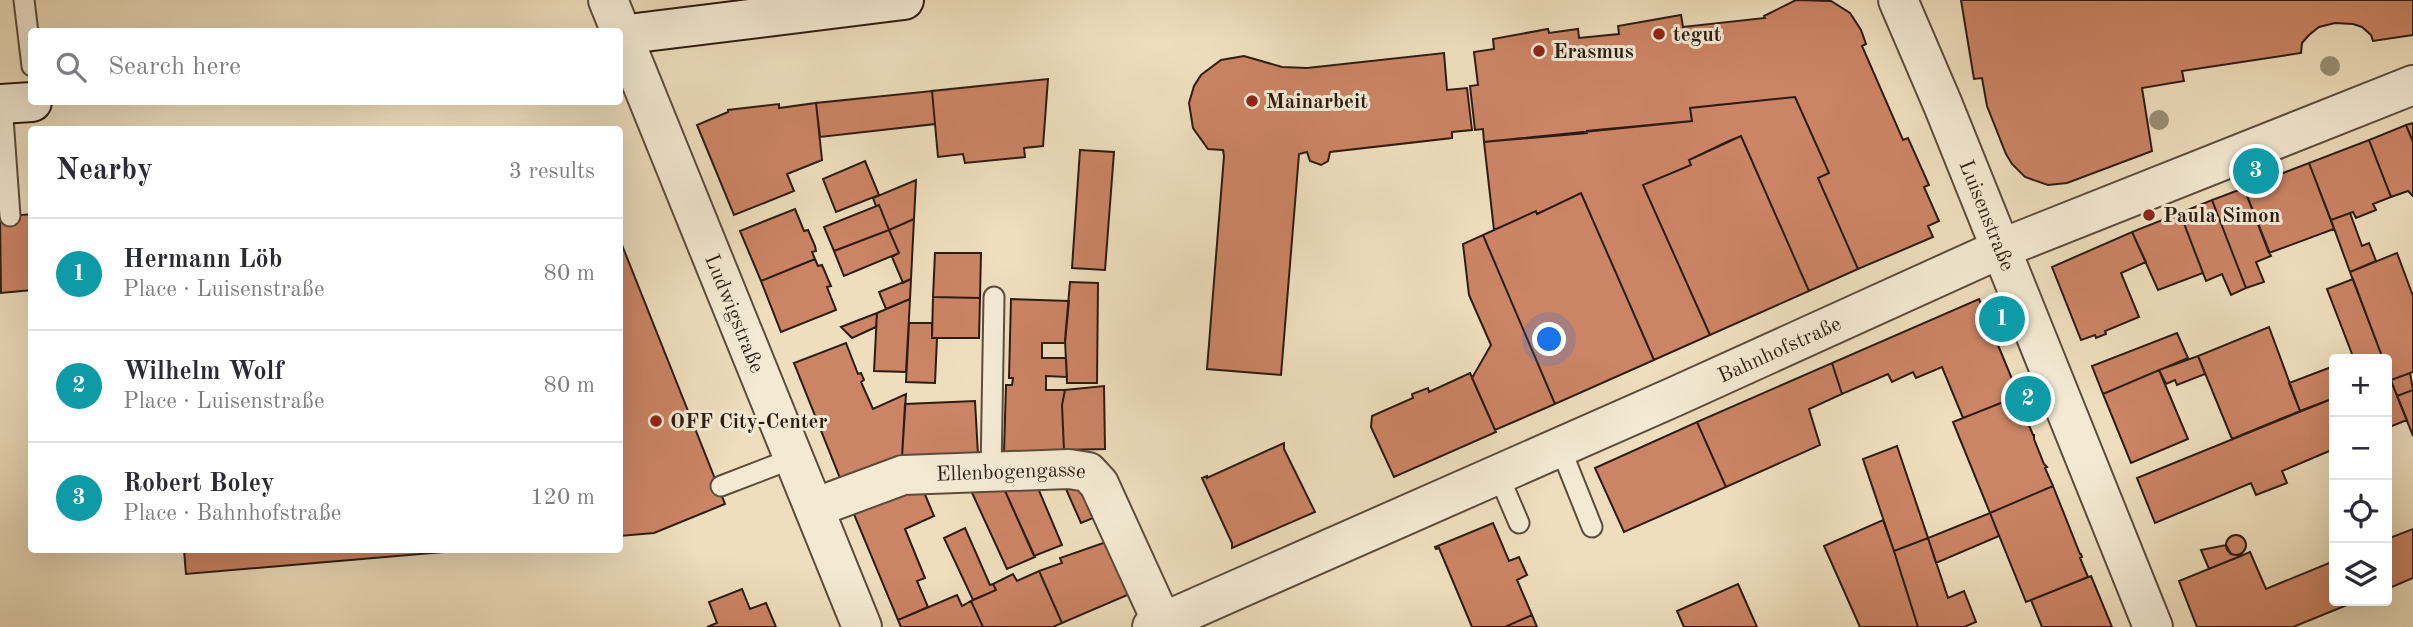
<!DOCTYPE html>
<html lang="en">
<head>
<meta charset="utf-8">
<style>
	:root { --surface:#fff; --page:#f2f2f3; --text:#2b2b33; --muted:#7c7c81; --line:#e1e1e2; --accent:#2563eb }
	body { margin:0; font-family:"Old Standard TT",serif; background:var(--page); color:var(--text) }
	.controls { position:absolute; right:21px; bottom:21px; display:grid; overflow:hidden; border-radius:7px; box-shadow:0 7px 28px #0002 }
	.controls button { width:63px; height:63px; display:grid; place-items:center; padding:0; border:0; border-bottom:2px solid var(--line); background:var(--surface); color:var(--text); font:35px sans-serif }
	.you { position:absolute; left:1550px; top:340px; width:24px; height:24px; margin:-18px; border:5px solid #fff; border-radius:50%; background:#1a73e8; box-shadow:0 0 0 10px #1a73e833 }
	.badge { display:grid; place-items:center; width:46px; height:46px; border-radius:50%; background:var(--accent); color:#fff; font-size:23px; font-weight:700 }
	.pin { position:absolute; translate:-50% -50%; border:4px solid #fff; box-shadow:0 2px 7px #0006 }
	.list { margin:0; padding:0; list-style:none }
	h2 { display:flex; justify-content:space-between; align-items:center; height:91px; margin:0; padding:0 28px; font-size:30px }
	h2 small { font-size:23px; font-weight:400; color:var(--muted) }
	.list li { display:grid; grid-template-columns:46px 1fr auto; gap:21px; align-items:center; box-sizing:border-box; height:112px; padding:0 28px; border-top:2px solid var(--line) }
	.list b { display:block; font-size:26px; white-space:nowrap }
	.list p { margin:0; font-size:23px; white-space:nowrap; color:var(--muted) }
	.list em { font-size:23px; font-style:normal; color:var(--muted) }
	.icon { flex:none; width:38px; height:38px; fill:none; stroke:currentColor; stroke-width:2; stroke-linecap:round; stroke-linejoin:round }
	.map { position:relative; flex:none; width:2413px; height:627px; overflow:hidden }
	.search { position:absolute; background:var(--surface); box-shadow:0 7px 28px #0002; left:28px; top:28px; width:595px; height:77px; display:flex; align-items:center; gap:18px; box-sizing:border-box; padding:0 24px; border-radius:7px; color:var(--muted); font-size:26px }
	.panel { position:absolute; background:var(--surface); box-shadow:0 7px 28px #0002; left:28px; top:126px; width:595px; height:427px; border-radius:7px }
	.map>svg:first-child { display:block }
</style>
</head>
<body>
<div class="map">
<svg width="2413" height="627" viewBox="0 0 2413 627">
	<rect width="100%" height="100%" fill="#eedebd"/>
	<filter id="stains"><feTurbulence type="fractalNoise" baseFrequency=".00286" numOctaves="4"/><feColorMatrix values="0 0 0 0 .2 0 0 0 0 .09 0 0 0 0 .02 0 0 0 .5 -.17"/></filter>
	<radialGradient id="worn" r=".72"><stop offset=".6" stop-color="#630" stop-opacity="0"/><stop offset="1" stop-color="#630" stop-opacity=".3"/></radialGradient>
	<path fill="#cb8465" stroke="#2c1c11" stroke-width="2" d="M1796,0L1831,1L1850,13L1861,30L1866,44L1862,46L1903,140L1908,138L1929,185L1924,187L1939,221L1928,226L1933,237L1858,269L1818,178L1829,173L1795,97L1690,108L1692,121L1587,131V133L1484,142L1483,129L1475,130L1470,86L1478,85L1474,52L1494,49L1493,39L1548,29L1549,33L1578,29L1579,38L1619,34L1618,26L1681,15L1683,27L1765,18L1764,16Z
		M1961,0H2413V35L2373,41L2371,35L2362,27L2353,24L2335,23L2319,27L2309,35L2302,43L2301,53L2182,71L2184,81L2142,88L2152,151L2067,183L2048,185L2025,177L2012,164L2006,154L1987,106L1982,78L1974,79Z
		M1444,53L1447,90L1467,88L1472,130L1452,132V138L1330,152L1328,161L1321,165L1310,161L1307,152L1299,154L1281,375L1207,369L1224,156L1223,150L1208,149L1193,128L1189,103L1194,86L1201,75L1221,60L1244,56L1282,67L1307,68Z
		M1048,79L1043,146L1024,148L1025,157L965,163L963,154L938,157L932,91Z
		M932,91L935,124L820,137L816,103Z
		M1795,97L1829,173L1818,178L1858,269L1809,291L1741,136L1729,141L1689,160L1691,165L1643,185L1710,335L1654,360L1581,193L1537,214L1536,211L1494,230L1484,142L1692,121L1690,108Z
		M816,103L822,160L787,174L794,191L734,215L697,125L728,112V110L779,104V108Z
		M2413,123V142L2406,125Z
		M2406,125L2413,142V196L2408,191L2391,197L2369,140Z
		M1741,136L1809,291L1710,335L1643,185L1691,165L1689,160Z
		M2369,140L2391,197L2373,204L2376,210L2356,218L2353,212L2331,220L2309,163Z
		M1080,150L1114,152L1105,270L1072,268Z
		M865,161L879,195L836,212L823,179Z
		M2309,163L2334,229L2269,253L2244,188Z
		M916,180L914,219L889,230L879,205L876,206L873,198Z
		M2244,188L2271,256L2256,262L2264,282L2246,288L2212,200Z
		M1581,193L1654,360L1555,404L1483,235L1536,211L1537,214Z
		M2212,200L2246,288L2231,295L2222,274L2206,281L2180,213Z
		M879,205L889,230L834,251L824,227Z
		M795,209L804,231L808,230L815,246L816,251L812,252L815,259L761,281L740,231Z
		M2180,213L2203,273L2158,290L2132,232Z
		M2350,213L2362,246L2369,243L2376,261L2350,272L2331,220Z
		M32,214V290L1,293L0,217Z
		M914,219L911,279L903,283L892,257L899,253L889,230Z
		M889,230L899,253L844,276L834,251Z
		M2132,232L2146,262L2121,273L2139,317L2105,331L2106,334L2096,338L2095,335L2081,340L2052,267Z
		M1483,235L1555,404L1495,430L1472,378L1491,345L1469,295L1463,244Z
		M620,240L725,504L654,533L620,536Z
		M935,253H981L980,298L933,297Z
		M2397,253L2413,296V372L2391,380L2387,370V359H2383L2350,272Z
		M815,259L818,266L822,265L831,286L827,287L836,310L781,332L761,281Z
		M911,279L910,299L886,309L879,292Z
		M2353,279L2383,359H2344L2352,354L2327,289Z
		M1070,282L1098,283L1097,383H1067L1065,340Z
		M933,297L980,298L979,338H932Z
		M910,299L906,372L874,371L877,313Z
		M1011,299L1069,301L1065,343H1042V358H1066L1067,377L1046,376V390H1065L1062,405L1064,450L1004,453L1006,385H1012L1013,378H1009Z
		M1979,299L2019,396L1963,418L1942,367L1916,378L1913,372L1892,382L1888,374L1842,394L1832,363Z
		M877,313L876,327L852,338L841,327Z
		M909,323H932V338H937L935,383L906,382Z
		M2269,327L2300,411L2232,439L2198,356Z
		M2177,333L2188,358L2103,394L2092,366Z
		M846,343L858,374L861,373L864,380L861,382L873,409L906,394L902,457L840,478L794,363Z
		M2198,356L2205,374L2177,385L2175,380L2166,384L2159,370Z
		M1832,363L1842,394L1809,409L1820,445L1726,487L1697,422Z
		M2334,366V398L2300,411L2289,383Z
		M2159,370L2188,439L2131,463L2103,394Z
		M1470,373L1496,432L1394,477L1371,427L1372,416L1413,398L1412,394L1428,388L1429,392Z
		M2410,373L2413,390L2397,396L2391,380Z
		M2389,376L2407,420L2387,428V377Z
		M1104,386L1105,449L1064,450L1062,405L1065,390Z
		M2413,390V436L2397,396Z
		M2018,396L2028,418H2026L2033,435H2034V439L2044,464L2047,467L2045,468L2053,486L1990,513L1953,422Z
		M2334,398V449L2282,471L2287,483L2256,495L2251,483L2155,523L2137,478Z
		M975,401L978,455L902,457L905,404Z
		M1697,422L1726,487L1624,532L1595,468Z
		M1284,443V449L1315,512L1232,548V543L1202,478L1207,476V478Z
		M1897,446L1928,538L1894,551L1863,459Z
		M1062,480L1086,489L1098,516L1081,523Z
		M1035,481L1062,545L1034,556L1001,482Z
		M1001,482L1035,557L1007,569L968,484Z
		M921,485L934,516L905,529L925,578L917,581L928,607L898,620L851,507Z
		M2053,486L2080,554H2081L2082,557L2080,558L2088,577L2026,602L1990,513Z
		M1990,513L1999,536L1936,563L1928,538Z
		M1883,520L1894,551L1918,627H1860L1824,546Z
		M1493,523L1509,561L1519,557L1527,575L1517,580L1532,615L1505,627H1472L1439,548L1436,549L1435,547Z
		M965,528L990,585L993,584L996,590L973,600L944,538Z
		M2413,529V578L2387,589V539Z
		M2226 545a10 10 0 1 1 20 0a10 10 0 1 1-20 0Z
		M1928,538L1948,598L1964,591L1976,622L1964,627H1918L1894,551Z
		M1109,541L1132,593L1062,623L1039,571L1062,563L1060,558Z
		M2226,545L2231,554L2241,556L2209,569L2201,550Z
		M184,550H467L186,574Z
		M2250,552L2266,589L2334,561V601H2357L2293,627H2197L2179,581Z
		M1039,571L1062,623L1053,627H983L971,601L996,590L993,584L1013,574L1017,581Z
		M2091,576L2112,627H2042L2031,600Z
		M1738,584L1757,627H1684L1677,611Z
		M742,589L750,609L766,603L776,627H707L717,623L709,602Z
		M957,595L962,606L971,601L983,627H901L898,620Z
		M1532,615L1537,627H1505Z"/>
	<g fill="none" stroke-linecap="round" stroke-linejoin="round">
		<defs>
			<path id="service" d="M24,0L32,66
				M2,104L10,216
				M1560,447L1592,527
				M991,472L994,297
				M1498,474L1519,523
				M721,486L794,458"/>
			<g id="minor">
				<path id="s1" d="M608,0L862,627"/>
				<path id="s2" d="M1898,0L1943,105L2153,627"/>
				<path id="s3" d="M814,508L903,475L1069,469L1088,472L1099,484L1162,622"/>
				<path id="s4" d="M1152,627L1676,396L2000,249L2413,85"/>
			</g>
			<path id="secondary" d="M620,35L904,0
				M0,104L32,102"/>
		</defs>
		<use href="#service" stroke="#5c4c3c" stroke-width="23"/>
		<use href="#minor" stroke="#5c4c3c" stroke-width="42"/>
		<use href="#secondary" stroke="#2c1c11" stroke-width="42"/>
		<use href="#service" stroke="#f4ead4" stroke-width="19"/>
		<use href="#minor" stroke="#f4ead4" stroke-width="38"/>
		<use href="#secondary" stroke="#f4ead4" stroke-width="38"/>
	</g>
	<g fill="#998f74">
		<circle cx="2330" cy="66" r="10"/>
		<circle cx="2159" cy="120" r="10"/>
	</g>
	<g fill="#8f2418" stroke="#f4ead4" stroke-width="2.5">
		<circle cx="1659" cy="34" r="7"/>
		<circle cx="1539" cy="51" r="7"/>
		<circle cx="1252" cy="101" r="7"/>
		<circle cx="2149" cy="215" r="7"/>
		<circle cx="656" cy="421" r="7"/>
	</g>
	<g text-anchor="middle" stroke-width="6" stroke-linejoin="round" paint-order="stroke">
		<g font-size="21" font-weight="bold" fill="#2c1c11" stroke="#f4ead4" text-anchor="start">
			<text x="1673" y="41">tegut</text>
			<text x="1553" y="58">Erasmus</text>
			<text x="1266" y="108">Mainarbeit</text>
			<text x="2163" y="222">Paula Simon</text>
			<text x="670" y="428">OFF City-Center</text>
		</g>
		<g font-size="21" fill="#2c1c11" stroke="#f4ead4">
			<text dy="7" stroke="none"><textPath href="#s2" startOffset="233">Luisenstraße</textPath></text>
			<text dy="7" stroke="none"><textPath href="#s1" startOffset="338">Ludwigstraße</textPath></text>
			<text dy="7" stroke="none"><textPath href="#s4" startOffset="686">Bahnhofstraße</textPath></text>
			<text dy="7" stroke="none"><textPath href="#s3" startOffset="203">Ellenbogengasse</textPath></text>
		</g>
	</g>
	<rect width="100%" height="100%" filter="url(#stains)"/>
	<rect width="100%" height="100%" fill="url(#worn)"/>
</svg>
<div class="controls">
<button>+</button>
<button>−</button>
<button><svg class="icon" aria-label="locate" viewBox="0 0 24 24"><circle cx="12" cy="12" r="6"/><path d="M12 2v4M12 18v4M2 12h4M18 12h4"/></svg></button>
<button><svg class="icon" aria-label="layers" viewBox="0 0 24 24"><path d="M12 4l9 5-9 5-9-5zM3 14l9 5 9-5"/></svg></button>
</div>
<div class="you"></div>
<div class="pin badge" style="left:2002px;top:319px;background:#0f9aa8">1</div>
<div class="pin badge" style="left:2028px;top:399px;background:#0f9aa8">2</div>
<div class="pin badge" style="left:2256px;top:171px;background:#0f9aa8">3</div>
<div class="search"><svg class="icon" aria-label="search" viewBox="0 0 24 24"><circle cx="10" cy="10" r="6"/><path d="M15 15l6 6"/></svg>Search here</div>
<section class="panel">
<h2>Nearby<small>3 results</small></h2>
<ul class="list">
<li><span class="badge" style="background:#0f9aa8">1</span><div><b>Hermann Löb</b><p>Place · Luisenstraße</p></div><em>80 m</em></li>
<li><span class="badge" style="background:#0f9aa8">2</span><div><b>Wilhelm Wolf</b><p>Place · Luisenstraße</p></div><em>80 m</em></li>
<li><span class="badge" style="background:#0f9aa8">3</span><div><b>Robert Boley</b><p>Place · Bahnhofstraße</p></div><em>120 m</em></li>
</ul>
</section>
</div>
</body>
</html>
